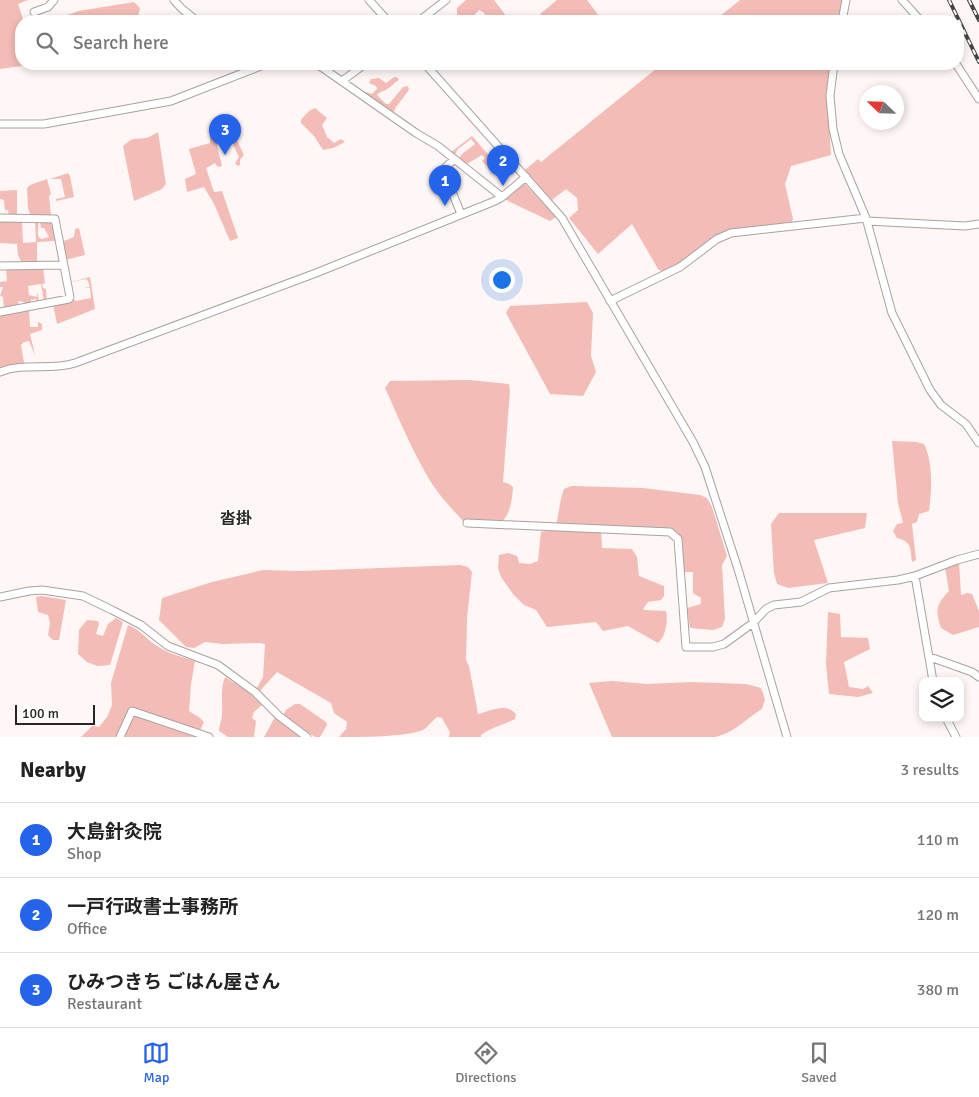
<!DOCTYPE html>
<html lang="en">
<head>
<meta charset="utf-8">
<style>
	:root { --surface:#fff; --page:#f2f2f2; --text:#222; --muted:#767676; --line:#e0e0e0; --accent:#2563eb }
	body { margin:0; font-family:Signika,"Noto Sans JP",sans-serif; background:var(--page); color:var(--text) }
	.controls { position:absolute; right:15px; bottom:15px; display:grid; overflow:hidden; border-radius:10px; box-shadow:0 2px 8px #0003 }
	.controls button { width:45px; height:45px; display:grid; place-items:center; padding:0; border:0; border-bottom:1px solid var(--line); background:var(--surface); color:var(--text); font:25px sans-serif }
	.compass { position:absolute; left:859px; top:85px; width:45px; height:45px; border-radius:50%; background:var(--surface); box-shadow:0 2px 8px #0003; rotate:293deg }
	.scale { position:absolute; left:15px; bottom:12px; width:80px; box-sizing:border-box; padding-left:5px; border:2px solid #282625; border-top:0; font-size:14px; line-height:18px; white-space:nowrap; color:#282625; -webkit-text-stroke:4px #fff; paint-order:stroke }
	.you { position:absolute; left:501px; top:279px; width:18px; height:18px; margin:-12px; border:4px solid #fff; border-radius:50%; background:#1a73e8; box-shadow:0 0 0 8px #1a73e833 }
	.badge { display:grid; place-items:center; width:32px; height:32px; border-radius:50%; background:var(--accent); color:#fff; font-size:16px; font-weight:700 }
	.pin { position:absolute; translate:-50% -41px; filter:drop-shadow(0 1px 2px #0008) }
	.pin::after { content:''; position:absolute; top:26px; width:18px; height:15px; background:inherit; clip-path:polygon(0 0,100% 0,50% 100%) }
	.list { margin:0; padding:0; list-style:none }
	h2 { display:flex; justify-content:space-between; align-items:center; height:65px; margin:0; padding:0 20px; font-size:21px }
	h2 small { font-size:16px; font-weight:400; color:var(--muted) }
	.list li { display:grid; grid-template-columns:32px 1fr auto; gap:15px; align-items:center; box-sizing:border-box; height:75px; padding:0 20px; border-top:1px solid var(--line) }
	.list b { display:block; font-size:19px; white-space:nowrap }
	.list p { margin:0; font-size:16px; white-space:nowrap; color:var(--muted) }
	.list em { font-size:16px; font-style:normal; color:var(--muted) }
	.icon { flex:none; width:28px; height:28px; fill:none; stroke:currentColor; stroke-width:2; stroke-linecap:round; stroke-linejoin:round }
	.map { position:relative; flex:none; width:979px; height:737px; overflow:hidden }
	.search { position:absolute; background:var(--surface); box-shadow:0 2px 8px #0003; left:15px; right:15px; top:15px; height:55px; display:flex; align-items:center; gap:12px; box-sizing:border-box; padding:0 18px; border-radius:20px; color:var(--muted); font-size:19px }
	.sheet { height:290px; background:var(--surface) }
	nav { display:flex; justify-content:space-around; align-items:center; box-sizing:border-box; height:70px; border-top:1px solid var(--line); background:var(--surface); font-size:14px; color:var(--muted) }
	nav a { display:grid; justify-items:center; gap:2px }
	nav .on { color:var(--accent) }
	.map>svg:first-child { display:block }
</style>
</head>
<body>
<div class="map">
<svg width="979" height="737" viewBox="0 0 979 737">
	<rect width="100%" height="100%" fill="#fef7f6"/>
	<path fill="#f4bcb6" d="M0,0H28L18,4L23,19L25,21H21V64H35L0,69Z
		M466,0H494L510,21H491L483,12L479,10L472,18V21H457V8Z
		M557,0H587L599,16L593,21H546L540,14Z
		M740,0H843L839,21H714Z
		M134,2L140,8L137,21H48L79,11Z
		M662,64H831L828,97L831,155L791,166L785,184L793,219L790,226L731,233L666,274L658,269L632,224L598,254L569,218L578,210L577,198L566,189L552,200L525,170L538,159L541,162Z
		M394,77H397L399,80C394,82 392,87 387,89C383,92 380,91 377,95L386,104H389L403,87L408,86L409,90L396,107L393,114L364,94L366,92L372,94L377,89L376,86L369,83L371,79L379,78L386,83Z
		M315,108L327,118L322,125L327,137L334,143L341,139L345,142L333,148L323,150L314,136L301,123V120C305,115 309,110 315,108Z
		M225,128L226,131L215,137L222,166L218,167L215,163L206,168L214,192L222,191L238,238L230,241L214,204L204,187L187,192L185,179L196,174L189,149L210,143V136Z
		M231,128L244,155L240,160V165L238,166L235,163L239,157C235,149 230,138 231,128Z
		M158,132L166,184L162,189L134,201L123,146C135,136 134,140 146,138C150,137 154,134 158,132Z
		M472,136L500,168L492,172L482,161L485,158L482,155L465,165L458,160L462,154L475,144L471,139L458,149L454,156L450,153Z
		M68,173L70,176L74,197L56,201V199L65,197L61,179H50Z
		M47,179L51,194L49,196L51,215L31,217L28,208L27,188L30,185Z
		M524,183L556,217L550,221L504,199Z
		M17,190V216H9L8,210H5L4,200L0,199V191Z
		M0,220H22L23,243L36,242L35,220H38V236L41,239L49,237L44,228H41L40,220L53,221L56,241L37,242V263H22L18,255L17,244L0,243Z
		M79,228L85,255L65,260L61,242L74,237L75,229Z
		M6,268H43L45,283L42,284L43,288L46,289L47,302L44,301L41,284L28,286L29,295L37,297V294H38L39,303L37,304L36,299L31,300V305L26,306L24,302L19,301L17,308L4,310L3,297L0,296L3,287H0V282L7,281Z
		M90,277L95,309L57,324L53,304C60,301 69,295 76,301L91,298L90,288H84L90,287L88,281L86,279L71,282Z
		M587,302L593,313L591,356L596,372L583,396L550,394L506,313L510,306Z
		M29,310L30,327H38V322L42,324V330L30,334L35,355L29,341L24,342L21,345L24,363L22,365L0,369V314Z
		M469,380L509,384L510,391L503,482L509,484L513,487C512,500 511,511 503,521H463C451,508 438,494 429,479C412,450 399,419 385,388L390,381Z
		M892,441L916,442L924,444C933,461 932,492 929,511L919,514L917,522L912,524L916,560L912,562C910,548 912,542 897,538L893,531L897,524L903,523L898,503Z
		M571,486L643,488L700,495L707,498L712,507L727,556L722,565L725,619L722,627L713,630L690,628L687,608L701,604V598L693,593V572H684L680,537L601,526L602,548L632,549L637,557L639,576L664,586V596L661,600L648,602L643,609L645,610L666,611C668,621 666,636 658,643L628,626L603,631L596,622L547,627L536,610L524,605L513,594L501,577L498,568L499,555L508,553L517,556L519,563L530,564L538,561L541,532L555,529C559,516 559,502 564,489Z
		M779,513H867L865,528L814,540L828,583L788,588L777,584L774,573L771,524Z
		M959,562L961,595L967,593L972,594L979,611V627L953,635L941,628C935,609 936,605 949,591L945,567Z
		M460,565L468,567L472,572L467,618L466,660L469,666L478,714C491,711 505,702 516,714L515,719C504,725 491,727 481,735V737H449L450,732L442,718L437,717C432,721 428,727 423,730C406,737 360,737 339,737L346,729L347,722L334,713L331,703L277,672L260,691L257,688L263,677L265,644L259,643L223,644L205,642L194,648L186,647L159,620L162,598L212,582L263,570L301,571Z
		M41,596L66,600L59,640H53L48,635L50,623L48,615L38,612L36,597Z
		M828,612L840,614L841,637L868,638L870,649L844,662L849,687L863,689L868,686L873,693L858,697L829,694L826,664Z
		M116,618L123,622L110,665L97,666L87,662L78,654L79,630L87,620L98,621L99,624L96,634L103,636L108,624Z
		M128,625C141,630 147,640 157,646C169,654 182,657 195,661L191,684L189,711L200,718L204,722L197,737H81L92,726L99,727L107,717L112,705L111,683Z
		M225,677L247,691L262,705L254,712L252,718L256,721L254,737H228L219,731C219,725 222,720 222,714C223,701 220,690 225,677Z
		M612,681L647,684L691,682L746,684L761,688L765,699L762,709C744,720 736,732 715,737H612L589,683Z
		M295,704H300L326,722L327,725L320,737H315L283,715L286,710Z
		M275,717L301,737H264Z"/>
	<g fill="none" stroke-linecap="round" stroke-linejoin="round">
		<defs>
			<path id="minor" d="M174,0L181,8L197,21
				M369,0L388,21
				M902,0L921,21
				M34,12L48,7L54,0
				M419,21L446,0
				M842,21L846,0
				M317,64L416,133L438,146L502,197
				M425,64L562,218L693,442L705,467L738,569L787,737
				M834,64L830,96L833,129L839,154L866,218L892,313L930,390L941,405L966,424L979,443
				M956,64L979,99
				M342,81L365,64
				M0,124H44L171,101L266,64
				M454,159L445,168L444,172L461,214
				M0,218L55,219L70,297L69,299L0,312
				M867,221L965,226L979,224
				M0,266L64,265
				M610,301L680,267L717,239L731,233L866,218
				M0,372C24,362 51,371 75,363L316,273L495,201L502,197L526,177
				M467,523L670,532L678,539L686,647H713L724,644L753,623L766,609L774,605L801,602L829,588L898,580L915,576L957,560L979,554
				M915,576L933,681
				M0,597L29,591L42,590L83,596L112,610L141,625L168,646L218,665L255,692L279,716L307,737
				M930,657L972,672L979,677
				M946,718L956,737
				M120,737L132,711L209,737"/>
		</defs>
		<use href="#minor" stroke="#a8a2a1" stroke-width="9"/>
		<use href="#minor" stroke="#fff" stroke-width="7"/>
		<defs>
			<path id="rail" d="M949,0L979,62
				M969,0L979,20"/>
		</defs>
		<use href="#rail" stroke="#454342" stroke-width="4"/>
		<use href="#rail" stroke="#fff" stroke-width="2" stroke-dasharray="5.5" stroke-linecap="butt"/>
	</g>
	<g text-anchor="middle" stroke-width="4" stroke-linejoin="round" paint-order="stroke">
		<g font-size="16" font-weight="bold" fill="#282625" stroke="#fff">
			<text x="236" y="524">沓掛</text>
		</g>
	</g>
</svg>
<div class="controls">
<button><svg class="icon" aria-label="layers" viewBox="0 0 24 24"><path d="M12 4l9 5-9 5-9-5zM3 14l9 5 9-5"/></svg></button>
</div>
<svg class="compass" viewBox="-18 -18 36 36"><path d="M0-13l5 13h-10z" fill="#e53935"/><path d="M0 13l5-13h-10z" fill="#767676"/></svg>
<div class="scale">100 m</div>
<div class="you"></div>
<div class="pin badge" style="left:445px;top:206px">1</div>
<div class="pin badge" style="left:503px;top:186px">2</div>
<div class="pin badge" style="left:225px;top:155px">3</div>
<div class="search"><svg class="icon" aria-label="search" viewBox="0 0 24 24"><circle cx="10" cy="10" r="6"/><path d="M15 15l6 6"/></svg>Search here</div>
</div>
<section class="sheet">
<h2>Nearby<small>3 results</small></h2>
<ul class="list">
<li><span class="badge">1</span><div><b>大島針灸院</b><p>Shop</p></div><em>110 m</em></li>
<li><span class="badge">2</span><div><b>一戸行政書士事務所</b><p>Office</p></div><em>120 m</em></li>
<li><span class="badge">3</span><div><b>ひみつきち ごはん屋さん</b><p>Restaurant</p></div><em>380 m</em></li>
</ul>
</section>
<nav>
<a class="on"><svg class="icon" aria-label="map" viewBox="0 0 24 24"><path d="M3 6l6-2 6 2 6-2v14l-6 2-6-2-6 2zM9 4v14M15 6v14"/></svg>Map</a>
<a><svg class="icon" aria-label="directions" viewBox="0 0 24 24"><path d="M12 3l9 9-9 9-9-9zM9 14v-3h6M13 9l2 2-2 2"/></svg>Directions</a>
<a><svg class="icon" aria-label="saved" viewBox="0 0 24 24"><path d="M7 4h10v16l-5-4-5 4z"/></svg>Saved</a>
</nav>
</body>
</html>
